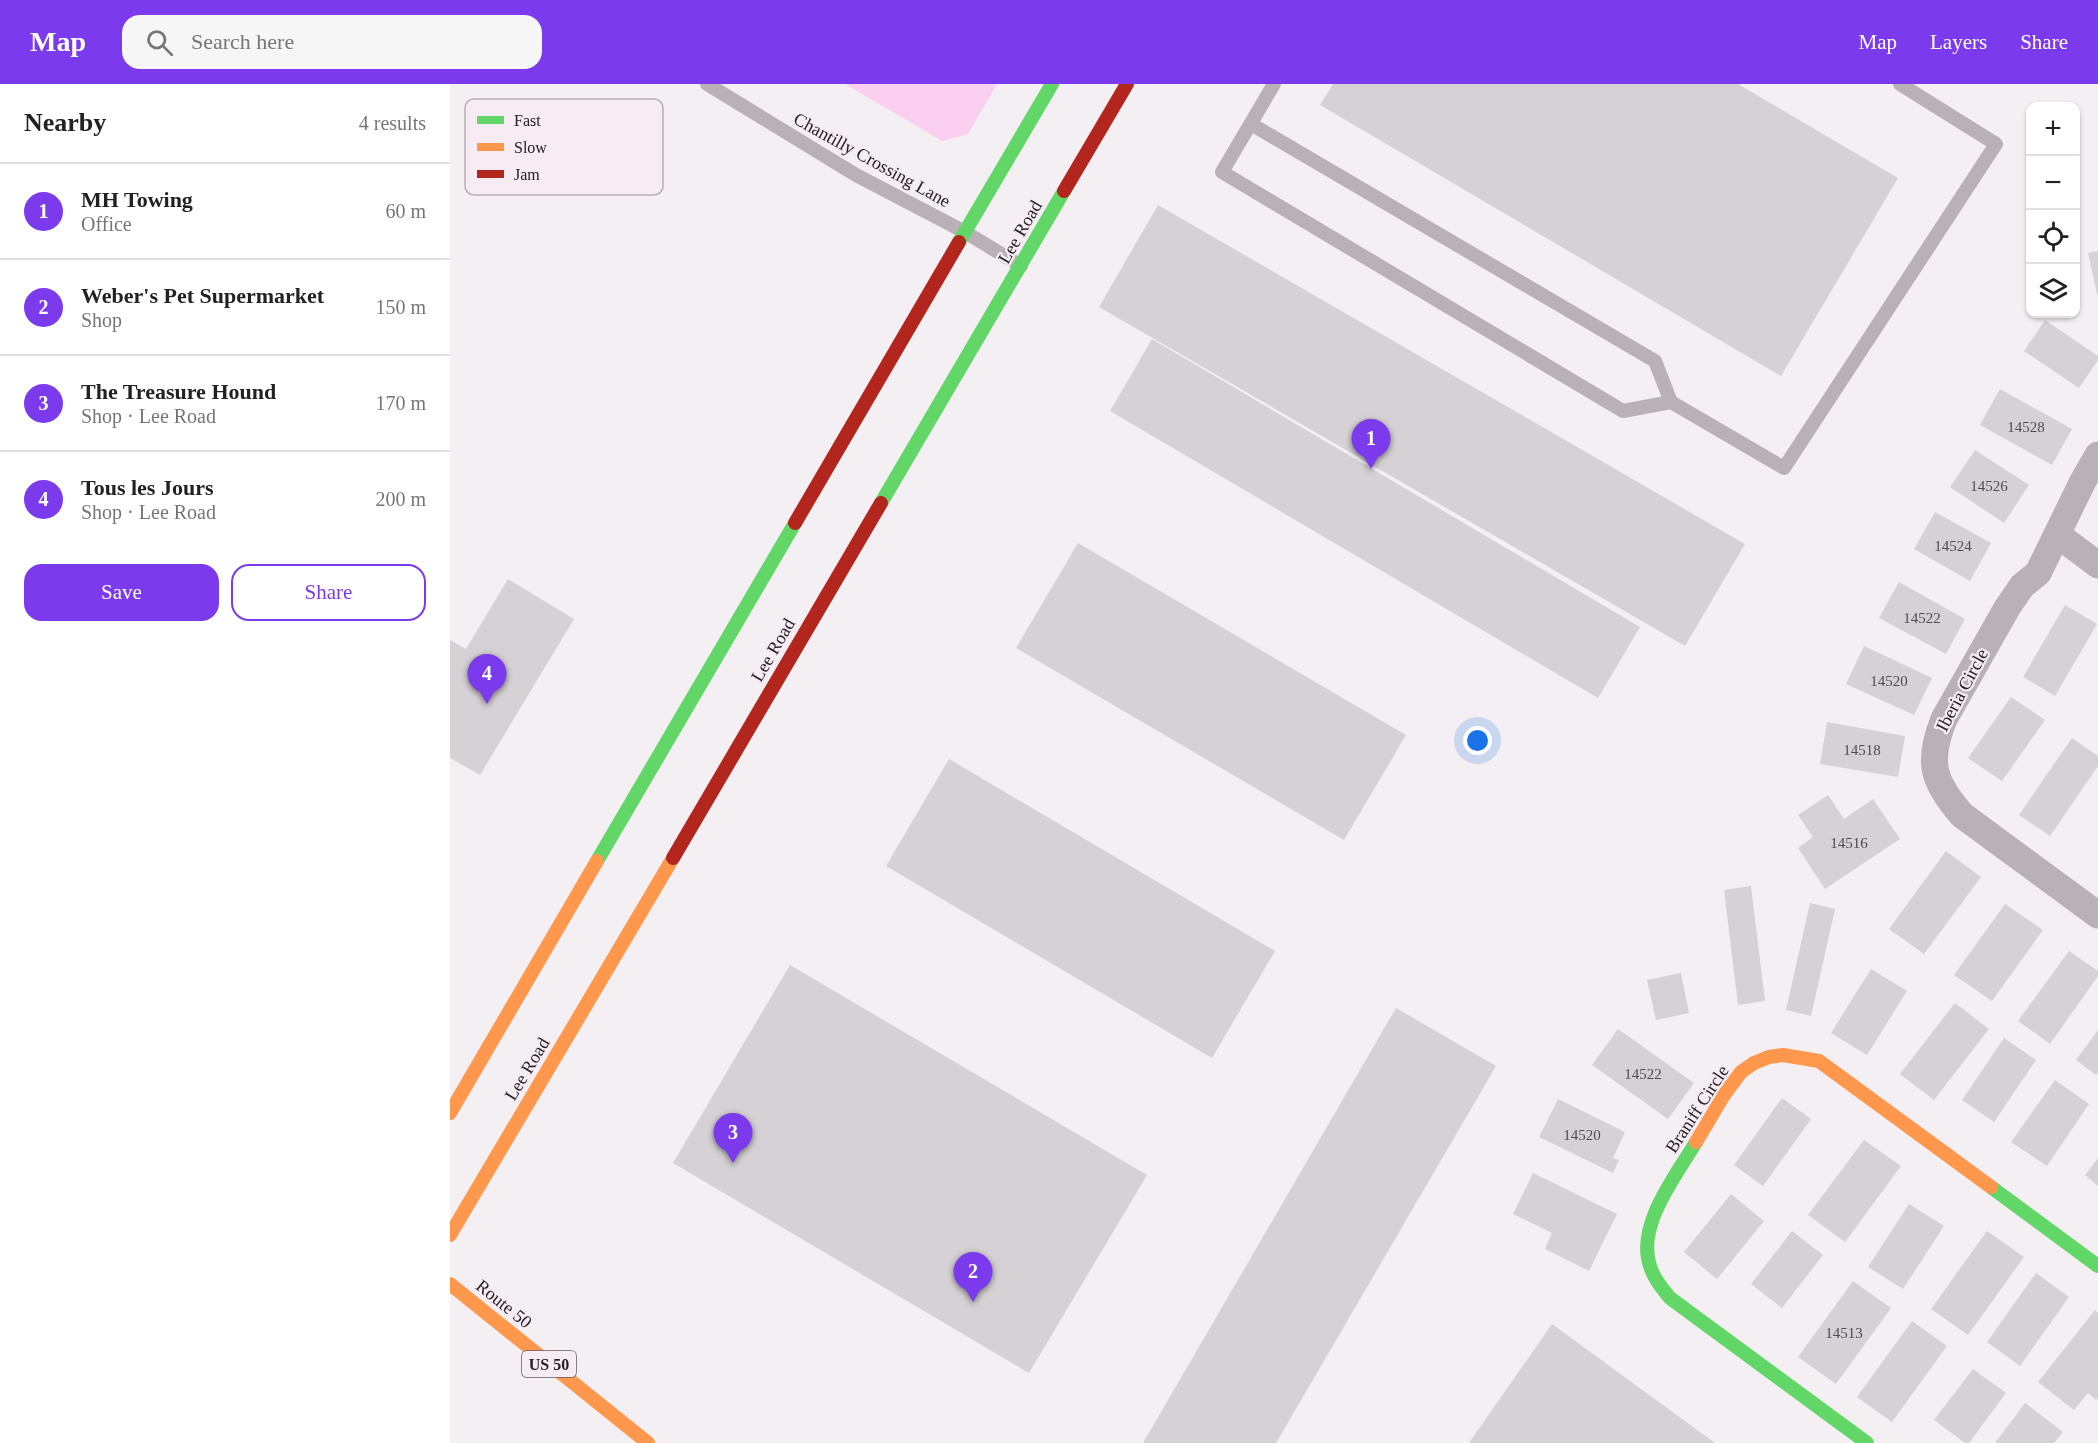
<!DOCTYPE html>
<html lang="en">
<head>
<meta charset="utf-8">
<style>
	:root { --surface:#fff; --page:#f6f6f6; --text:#222; --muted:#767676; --line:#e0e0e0; --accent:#7c3aed }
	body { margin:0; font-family:Georgia,serif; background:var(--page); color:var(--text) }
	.controls { position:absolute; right:18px; top:18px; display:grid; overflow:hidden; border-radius:12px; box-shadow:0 2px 4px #0004 }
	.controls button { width:54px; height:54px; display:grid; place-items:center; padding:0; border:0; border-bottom:2px solid var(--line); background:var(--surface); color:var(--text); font:30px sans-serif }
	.you { position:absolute; left:1028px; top:657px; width:21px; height:21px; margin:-15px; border:4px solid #fff; border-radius:50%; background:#1a73e8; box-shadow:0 0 0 9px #1a73e833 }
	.badge { display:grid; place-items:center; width:39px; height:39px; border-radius:50%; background:var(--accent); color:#fff; font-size:20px; font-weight:700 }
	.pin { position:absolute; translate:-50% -50px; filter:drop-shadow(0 2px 3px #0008) }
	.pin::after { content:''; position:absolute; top:32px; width:21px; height:18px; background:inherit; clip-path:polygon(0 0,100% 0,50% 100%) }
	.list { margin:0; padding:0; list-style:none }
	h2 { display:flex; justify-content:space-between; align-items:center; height:78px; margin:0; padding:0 24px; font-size:26px }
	h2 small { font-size:20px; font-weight:400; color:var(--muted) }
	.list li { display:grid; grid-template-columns:39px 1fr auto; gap:18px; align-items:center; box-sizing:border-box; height:96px; padding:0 24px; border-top:2px solid var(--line) }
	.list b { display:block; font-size:22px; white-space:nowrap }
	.list p { margin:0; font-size:20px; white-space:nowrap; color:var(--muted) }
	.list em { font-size:20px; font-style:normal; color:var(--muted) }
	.actions { display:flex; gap:12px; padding:18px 24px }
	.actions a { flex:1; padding:14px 0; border:2px solid var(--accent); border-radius:18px; text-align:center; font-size:21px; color:var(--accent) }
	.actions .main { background:var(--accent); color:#fff }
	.icon { flex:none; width:33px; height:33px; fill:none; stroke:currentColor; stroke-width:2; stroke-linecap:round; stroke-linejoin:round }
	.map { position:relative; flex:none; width:1648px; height:1359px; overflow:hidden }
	header { display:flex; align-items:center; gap:36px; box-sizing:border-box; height:84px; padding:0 30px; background:var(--accent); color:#fff }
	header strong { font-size:28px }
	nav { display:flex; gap:33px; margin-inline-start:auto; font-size:21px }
	.search { width:420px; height:54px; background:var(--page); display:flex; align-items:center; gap:15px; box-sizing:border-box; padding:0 21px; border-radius:18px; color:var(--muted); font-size:22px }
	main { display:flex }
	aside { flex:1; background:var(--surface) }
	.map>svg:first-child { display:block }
</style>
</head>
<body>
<header>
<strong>Map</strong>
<div class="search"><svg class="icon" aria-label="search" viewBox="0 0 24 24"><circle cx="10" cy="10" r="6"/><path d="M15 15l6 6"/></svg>Search here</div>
<nav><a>Map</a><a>Layers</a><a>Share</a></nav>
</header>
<main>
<aside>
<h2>Nearby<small>4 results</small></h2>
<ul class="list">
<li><span class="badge">1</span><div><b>MH Towing</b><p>Office</p></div><em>60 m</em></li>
<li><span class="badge">2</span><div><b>Weber's Pet Supermarket</b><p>Shop</p></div><em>150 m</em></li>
<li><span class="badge">3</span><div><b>The Treasure Hound</b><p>Shop · Lee Road</p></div><em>170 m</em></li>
<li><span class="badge">4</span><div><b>Tous les Jours</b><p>Shop · Lee Road</p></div><em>200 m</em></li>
</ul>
<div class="actions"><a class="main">Save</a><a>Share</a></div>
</aside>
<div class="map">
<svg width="1648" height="1359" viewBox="0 0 1648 1359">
	<rect width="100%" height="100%" fill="#f4eff3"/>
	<path fill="#facfef" d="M395,0H547L518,50L492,57Z"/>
	<path fill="#d5d1d4" d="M883,0H1288L1448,94L1331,292L870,21Z
		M708,121L1295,460L1235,562L649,223Z
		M1648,167V210H1647L1638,169Z
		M1595,236L1648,272V276L1629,304L1574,267Z
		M702,255L1190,543L1148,614L660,327Z
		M1550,305L1622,345L1602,381L1530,341Z
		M1525,366L1579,401L1554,439L1500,403Z
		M1485,428L1541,459L1520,497L1464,465Z
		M628,459L956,651L894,756L566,564Z
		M58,495L124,535L30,691L0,674V556L16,565Z
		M1449,498L1515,535L1496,570L1429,534Z
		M1615,521L1647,540L1605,612L1573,593Z
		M1414,562L1482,594L1464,631L1396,600Z
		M1561,613L1595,636L1552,697L1518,674Z
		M1377,638L1455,652L1448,693L1370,680Z
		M1622,654L1648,672V682L1600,752L1569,731Z
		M499,675L825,867L762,974L436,782Z
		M1378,711L1394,735L1423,715L1450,755L1375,805L1348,764L1363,753L1348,731Z
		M1496,767L1531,793L1474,870L1439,845Z
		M1301,802L1315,917L1288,921L1274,806Z
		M1360,819L1385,825L1361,932L1336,926Z
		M1555,820L1593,846L1542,917L1504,891Z
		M1619,867L1648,887V892L1600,960L1568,937Z
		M340,881L697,1091L579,1289L223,1079Z
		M1421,885L1457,907L1417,971L1381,949Z
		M1231,889L1239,929L1206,936L1197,896Z
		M1505,919L1539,945L1484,1016L1450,990Z
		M946,924L1046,982L826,1359H693Z
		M1168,945L1244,999L1218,1035L1142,981Z
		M1648,946V989L1646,991L1626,976Z
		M1554,954L1586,976L1544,1038L1512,1016Z
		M1605,996L1639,1020L1597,1082L1561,1058Z
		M1332,1014L1361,1035L1313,1102L1284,1081Z
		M1108,1015L1175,1048L1163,1074L1169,1076L1163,1089L1089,1053Z
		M1414,1056L1451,1082L1395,1158L1358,1131Z
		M1648,1074V1102L1635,1091Z
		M1083,1089L1167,1130L1139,1187L1095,1165L1102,1149L1063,1130Z
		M1281,1110L1314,1137L1267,1195L1234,1168Z
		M1459,1120L1494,1142L1453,1205L1418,1183Z
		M1342,1147L1373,1171L1332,1224L1301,1200Z
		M1537,1147L1574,1173L1518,1251L1481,1225Z
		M1586,1189L1619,1213L1570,1282L1537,1258Z
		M1403,1197L1441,1224L1386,1300L1348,1273Z
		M1645,1226L1648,1229V1314L1646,1316L1638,1309L1624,1326L1588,1298Z
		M1462,1237L1497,1262L1442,1338L1407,1313Z
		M1102,1240L1265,1359H1019Z
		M1523,1285L1556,1309L1519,1359H1515L1484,1336Z
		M1575,1319L1613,1348L1604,1359H1545Z"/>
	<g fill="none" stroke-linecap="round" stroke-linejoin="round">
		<path stroke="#bab1b8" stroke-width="14" d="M257,0L406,91L515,148L571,182
			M824,0L772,88L1173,327L1221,318
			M801,40L1205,277L1221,318L1334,384L1546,60L1450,0"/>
		<path stroke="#bab1b8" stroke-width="27" d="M1648,371L1633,397L1588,489L1572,502L1557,524L1494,635C1477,677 1482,697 1512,731L1648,831
			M1608,451L1648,481"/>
		<path stroke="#63d668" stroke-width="14" d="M509,158L602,0
			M431,419L614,107
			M147,777L345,439
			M1246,1058C1226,1092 1186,1141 1200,1182C1204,1195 1212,1204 1220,1214L1417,1359
			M1541,1103L1648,1182"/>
		<path stroke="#ff974d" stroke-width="14" d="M0,1029L147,777
			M1246,1058L1274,1011L1291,988L1304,979L1319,973L1333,971L1369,977L1541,1103
			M0,1151L223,774
			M0,1200L198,1359"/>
		<path stroke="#b3261e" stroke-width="14" d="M614,107L677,0
			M345,439L509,158
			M223,774L431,419"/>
	</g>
	<g text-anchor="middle" stroke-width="4.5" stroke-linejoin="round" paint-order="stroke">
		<g font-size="15" fill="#504c4f">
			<text x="1576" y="348">14528</text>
			<text x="1539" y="407">14526</text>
			<text x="1503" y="467">14524</text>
			<text x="1472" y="539">14522</text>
			<text x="1439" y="602">14520</text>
			<text x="1412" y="671">14518</text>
			<text x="1399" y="764">14516</text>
			<text x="1193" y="995">14522</text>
			<text x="1132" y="1056">14520</text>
			<text x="1394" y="1254">14513</text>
		</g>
		<rect fill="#f7ecf4" stroke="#635d62" stroke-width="1.5" x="72" y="1267" width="54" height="26" rx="4.5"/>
		<g font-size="16" font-weight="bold" fill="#242023">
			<text x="99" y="1286">US 50</text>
		</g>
		<g font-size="18" fill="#242023" stroke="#f7ecf4">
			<text transform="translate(422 76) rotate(29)" y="6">Chantilly Crossing Lane</text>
			<text transform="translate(570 148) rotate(-60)" y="6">Lee Road</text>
			<text transform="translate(323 566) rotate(-60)" y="6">Lee Road</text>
			<text transform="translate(1512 606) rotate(-62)" y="6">Iberia Circle</text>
			<text transform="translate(77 985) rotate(-59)" y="6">Lee Road</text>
			<text transform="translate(1247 1025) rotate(-57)" y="6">Braniff Circle</text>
			<text transform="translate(54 1220) rotate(39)" y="6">Route 50</text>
		</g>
	</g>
	<rect x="15" y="15" width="198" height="96" rx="9" fill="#f7ecf4" stroke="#b8afb5" stroke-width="1.5"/>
	<rect x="27" y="32" width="27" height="8" fill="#63d668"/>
	<rect x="27" y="59" width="27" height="8" fill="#ff974d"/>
	<rect x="27" y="86" width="27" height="8" fill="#b3261e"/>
	<g font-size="16" fill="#242023">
		<text x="64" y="42">Fast</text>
		<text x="64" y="69">Slow</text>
		<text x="64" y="96">Jam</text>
	</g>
</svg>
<div class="controls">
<button>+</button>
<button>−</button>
<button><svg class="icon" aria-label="locate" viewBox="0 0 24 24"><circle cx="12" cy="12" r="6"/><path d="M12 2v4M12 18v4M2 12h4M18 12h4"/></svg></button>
<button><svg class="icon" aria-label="layers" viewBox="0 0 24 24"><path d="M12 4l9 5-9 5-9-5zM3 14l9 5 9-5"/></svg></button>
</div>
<div class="you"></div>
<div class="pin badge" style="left:921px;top:385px">1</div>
<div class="pin badge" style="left:523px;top:1218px">2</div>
<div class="pin badge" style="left:283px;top:1079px">3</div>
<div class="pin badge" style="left:37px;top:620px">4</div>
</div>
</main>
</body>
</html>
